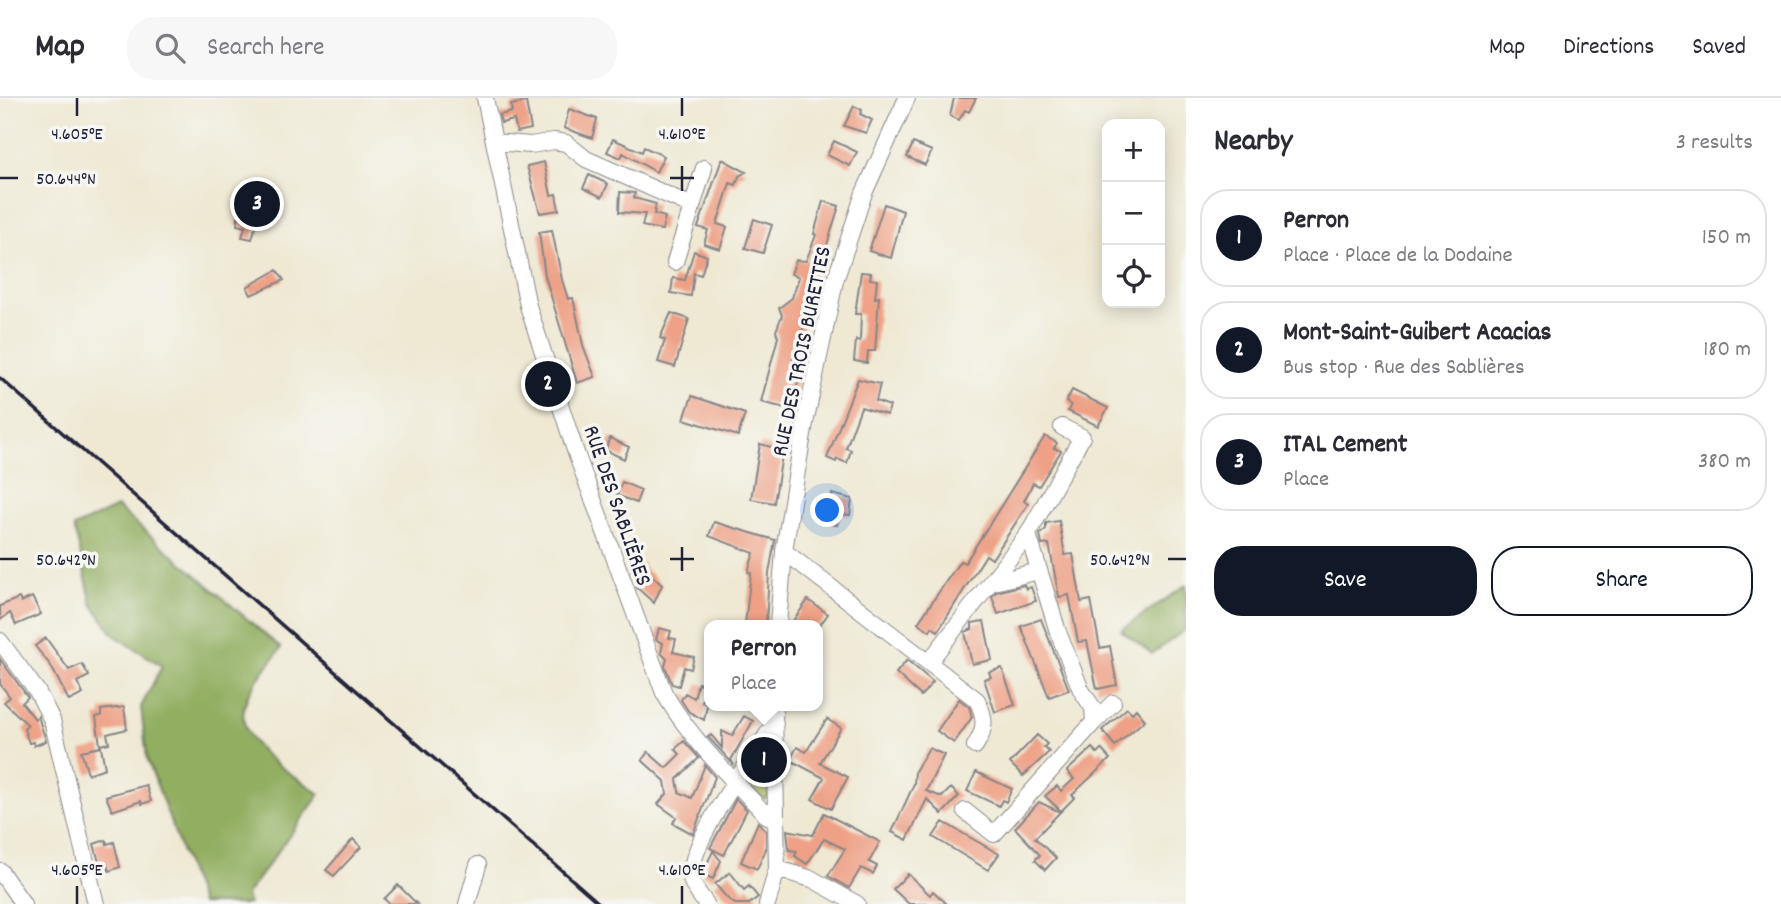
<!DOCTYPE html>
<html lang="en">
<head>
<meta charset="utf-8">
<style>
	:root { --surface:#fff; --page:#f7f7f7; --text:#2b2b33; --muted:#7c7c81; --line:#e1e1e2; --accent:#111827 }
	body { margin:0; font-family:Dekko,sans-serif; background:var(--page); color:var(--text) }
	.controls { position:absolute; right:21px; top:21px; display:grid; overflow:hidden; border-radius:14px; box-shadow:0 4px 18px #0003 }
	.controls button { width:63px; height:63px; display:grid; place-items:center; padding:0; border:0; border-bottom:2px solid var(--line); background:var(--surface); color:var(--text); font:35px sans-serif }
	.you { position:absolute; left:828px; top:413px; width:24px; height:24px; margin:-18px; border:5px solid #fff; border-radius:50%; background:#1a73e8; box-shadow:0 0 0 10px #1a73e833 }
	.badge { display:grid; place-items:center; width:46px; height:46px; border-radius:50%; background:var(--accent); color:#fff; font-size:23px; font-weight:700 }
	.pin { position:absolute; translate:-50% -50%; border:4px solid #fff; box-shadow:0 2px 7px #0006 }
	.popup { position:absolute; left:704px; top:522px; width:119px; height:91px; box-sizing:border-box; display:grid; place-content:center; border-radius:14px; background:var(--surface); filter:drop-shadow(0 2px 5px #0005); font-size:23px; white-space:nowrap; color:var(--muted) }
	.popup b { font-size:26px; color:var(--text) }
	.popup::after { content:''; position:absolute; left:50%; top:100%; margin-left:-14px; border:14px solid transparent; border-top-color:var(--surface) }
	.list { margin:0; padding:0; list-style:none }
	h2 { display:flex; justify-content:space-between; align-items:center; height:91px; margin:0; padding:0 28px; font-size:30px }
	h2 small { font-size:23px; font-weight:400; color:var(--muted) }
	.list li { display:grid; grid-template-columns:46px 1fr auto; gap:21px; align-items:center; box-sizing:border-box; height:98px; margin:0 14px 14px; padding:0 14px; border:2px solid var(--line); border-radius:28px }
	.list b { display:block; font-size:26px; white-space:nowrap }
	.list p { margin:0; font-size:23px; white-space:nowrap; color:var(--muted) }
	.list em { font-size:23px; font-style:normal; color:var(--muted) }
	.actions { display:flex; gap:14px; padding:21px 28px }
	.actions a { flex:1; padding:16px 0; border:2px solid var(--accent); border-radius:28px; text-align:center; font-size:24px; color:var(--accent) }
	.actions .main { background:var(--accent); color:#fff }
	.icon { flex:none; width:38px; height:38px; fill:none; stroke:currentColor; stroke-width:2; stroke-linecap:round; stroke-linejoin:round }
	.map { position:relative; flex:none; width:1186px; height:806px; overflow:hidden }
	header { display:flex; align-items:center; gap:42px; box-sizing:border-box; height:98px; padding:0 35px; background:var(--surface); border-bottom:2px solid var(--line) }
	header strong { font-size:33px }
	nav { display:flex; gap:38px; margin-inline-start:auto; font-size:24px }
	.search { width:490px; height:63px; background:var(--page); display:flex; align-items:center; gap:18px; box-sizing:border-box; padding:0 24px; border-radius:28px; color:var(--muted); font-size:26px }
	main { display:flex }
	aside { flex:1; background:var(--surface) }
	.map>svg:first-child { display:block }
</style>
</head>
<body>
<header>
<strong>Map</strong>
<div class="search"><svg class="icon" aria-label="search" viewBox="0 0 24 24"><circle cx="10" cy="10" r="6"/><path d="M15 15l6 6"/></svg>Search here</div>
<nav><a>Map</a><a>Directions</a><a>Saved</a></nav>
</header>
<main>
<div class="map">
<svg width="1186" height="806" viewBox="0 0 1186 806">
	<rect width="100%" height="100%" fill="#f6f6f2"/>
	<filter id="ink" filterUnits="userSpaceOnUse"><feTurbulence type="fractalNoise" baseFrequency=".0143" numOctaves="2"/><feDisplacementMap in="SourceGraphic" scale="14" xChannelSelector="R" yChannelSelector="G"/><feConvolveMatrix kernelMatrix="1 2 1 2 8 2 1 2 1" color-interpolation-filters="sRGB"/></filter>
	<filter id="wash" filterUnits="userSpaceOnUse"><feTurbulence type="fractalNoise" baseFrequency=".00686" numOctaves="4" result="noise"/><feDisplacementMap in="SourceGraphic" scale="28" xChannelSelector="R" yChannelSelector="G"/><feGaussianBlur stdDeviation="1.57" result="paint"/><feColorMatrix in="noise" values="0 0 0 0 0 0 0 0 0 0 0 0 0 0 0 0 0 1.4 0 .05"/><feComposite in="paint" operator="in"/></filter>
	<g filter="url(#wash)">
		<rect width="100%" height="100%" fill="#efe9d4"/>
		<path fill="#b9ca6d" stroke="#6e7654" stroke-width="2" d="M765,651H768L769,698L764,701L744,684Z"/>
		<path fill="#92ae60" stroke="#5a684e" stroke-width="2" d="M117,409L281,550C270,566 254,583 247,600C227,644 292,675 320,696L246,797L249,806H201L147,660L141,609L162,568L114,537L92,506L74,429Z
			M1186,487V531L1152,556L1121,532Z"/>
		<g id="blocks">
			<path fill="#eea186" d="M954,0H976L969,14L965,12L959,22L950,18Z
				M526,4L531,31L517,34L514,22L501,25L499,17L512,14L511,7Z
				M854,8L862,12L860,16L872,22L866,35L844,28Z
				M569,11L597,21L592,40L564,30Z
				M613,41L642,54L644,49L664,58L656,74L623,55L621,60L607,54Z
				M834,43L857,54L850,68L827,57Z
				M913,45L932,53L925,67L907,59Z
				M722,61L746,74L739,78L736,87L730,85L717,126L727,129L720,151L704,146L708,132L698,129Z
				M544,64L551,97L556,96L559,112L540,115L527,68Z
				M589,77L608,86L602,99L583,90Z
				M257,86L267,89L252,141L242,139L245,129L237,127L239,116L248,118Z
				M620,94L635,95L634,100L656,106L654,116L665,119L662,132L642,128L645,116L619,114Z
				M823,103L839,108L822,163L806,199L810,200L802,224L805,225L793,261L805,265L789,311L761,304L778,239L776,233L782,217L779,210L792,200L799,179L791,176L796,162L806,163L816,137L814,136Z
				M884,106L903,113L891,160L869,153Z
				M754,121L772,127L763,155L745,150Z
				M552,132L562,182L568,201L573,200L583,247L595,279L577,285L545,178L539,134Z
				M694,153L707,158L701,177L694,175L691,198L671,195L673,180L685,182Z
				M277,172L284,182L251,197L247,189Z
				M861,174L871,175L870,181L877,182L875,200L879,199L875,253H868L867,265L854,263L856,242L860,243L861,216H855Z
				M671,215L689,221L675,269L658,264L665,242L660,240Z
				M858,281L880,286L876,303L890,308L887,317L861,309L846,350L851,352L847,365L837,361L836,364L827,360Z
				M1072,292L1108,310L1098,328L1068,313L1071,307L1066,304Z
				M692,298L745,316L738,338L684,321Z
				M1045,338L1057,345L1054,350L1061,353L1039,388L1033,385L1024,403L1028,406L992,461L986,457L938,533L932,529L930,533L918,525L960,463L965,465Z
				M610,340L629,349L624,361L605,352Z
				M760,346L783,352L774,405L751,401Z
				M622,384L641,392L636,405L617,397Z
				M832,396L852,401L850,417L840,416L837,427L828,425Z
				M1059,423L1065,457L1073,456L1081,504L1091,502L1100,550L1110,548L1117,587L1097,591L1087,543L1078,544L1069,497L1059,499L1049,446L1042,447L1040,436L1046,431V425Z
				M714,424L775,442L769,475L766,527L745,526L751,475L748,474L754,455L709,438Z
				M635,462L644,466L643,469L662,487L654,505L636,489L638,479L631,473Z
				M1024,487L1026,491L1031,489L1036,503L998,516L992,499L996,494Z
				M32,499L41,516L16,527L10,515L0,522V508L19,500L21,504Z
				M808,502L828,516L820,527H790Z
				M1041,521L1069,592L1049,599L1021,528Z
				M984,523L992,562L972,566L965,534L972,531V525Z
				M659,530L671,533L669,540L676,541L673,554L694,559L691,571L684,569L679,588L672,586L665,568L667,561L661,555L663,545L656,542Z
				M46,540L69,572L82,566L89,578L77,584L83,596L69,603L51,568L35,548Z
				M0,561L28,599L22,605L35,621L38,618L46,643L34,648L33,644L29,645L24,631L28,627L4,604L10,599L0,586Z
				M907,562L933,584L921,598L896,575Z
				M1002,570L1015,607L995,614L984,581L991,579L989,574Z
				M698,585L707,588L702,604L707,607L704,622L689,614L681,602L685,595L694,600Z
				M959,601L969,609L972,619L954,645L937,633Z
				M124,609L127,631L107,636L109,645L100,647L96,619L101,618V612Z
				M1127,610L1132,615L1136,611L1145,622L1115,648L1102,632Z
				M744,618L753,623L731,662L734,667L708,639L711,637L722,650V633L732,638Z
				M827,621L841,630L820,665L848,679L831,711L812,701L824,680L790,662L797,649L806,654Z
				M1037,637L1047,646L1044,649L1049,654L1023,678L1010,665Z
				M684,643L699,660L677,681L679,694L692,700L705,667L715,679L693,736L673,725L676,719L658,706L667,696L665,683L642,662L648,654L666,670L680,656L675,651Z
				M101,649L105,670L88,676L81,653Z
				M929,650L944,657L926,693L942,699L951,690L959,698L942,716L927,701L907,742L892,734L914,686L915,673Z
				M1092,650L1097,655L1101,651L1110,661L1072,697L1075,699L1061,713L1045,698L1057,688L1061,693L1074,681L1067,673Z
				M976,674L1012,691L1006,704L1002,702L999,708L967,693Z
				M146,687L151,703L142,706L141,703L112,713L106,698Z
				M736,701L747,712L724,757L710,750Z
				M1039,704L1060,714L1035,740L1056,760L1045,772L1035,762L1040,757L1015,730Z
				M824,715L880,744L869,764L877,768L873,776L861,770L849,790L828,778L845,751L824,741L807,766L795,758L797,753L789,752L787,732L813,737Z
				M758,724L766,733V751L757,771L741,764Z
				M943,724L999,756L988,772L933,739Z
				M353,741L361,749L334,778L326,772Z
				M106,742L107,746L114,744L120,769L109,773L107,766L100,768L94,746Z
				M713,753L721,763L713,781L702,776Z
				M730,774L744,792L749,788L758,799L749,806H735L727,800L715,786Z
				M908,776L930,797L933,793L947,806H909L893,791Z
				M398,787L417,806H390L384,801Z"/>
		</g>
	</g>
	<g filter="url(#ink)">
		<use href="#blocks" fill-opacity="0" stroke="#888688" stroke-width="2"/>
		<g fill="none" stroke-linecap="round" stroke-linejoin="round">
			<defs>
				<path id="minor" d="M485,0L528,208L576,355L664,595C691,642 730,678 766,717L776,723
					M494,44L531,47L554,43L566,45L586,61L690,107
					M675,164L704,70
					M784,453L977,602C986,620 986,631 975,648
					M990,485L1039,473
					M778,527L784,453L804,330L835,183L864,95L907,0
					M0,543L37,593L52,622L96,806
					M929,564L1028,436L1082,339L1062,329
					M1094,624L1113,605
					M965,713L994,736L1094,624L1093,610L1081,592L1058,534L1028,436
					M777,771L812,781L857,806
					M0,773L23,806
					M467,806L478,767
					M706,806C701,798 691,788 691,778C691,740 754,657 775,625
					M767,806L777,771L774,608"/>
			</defs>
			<use href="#minor" stroke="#888688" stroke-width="18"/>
			<use href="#minor" stroke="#fff" stroke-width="16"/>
			<path stroke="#22223b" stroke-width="3.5" d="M0,280L600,806"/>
		</g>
	</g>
	<path fill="none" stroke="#22223b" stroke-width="2.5" d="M77,0V18M682,0V18M682,68V93M0,80H18M670,80H694M682,449V473M0,461H18M670,461H694M1168,461H1186M77,788V806M682,788V806"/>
	<g text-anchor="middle" stroke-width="7" stroke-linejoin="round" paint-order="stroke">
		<g font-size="23" fill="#22223b" stroke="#f6f6f2">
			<text transform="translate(800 253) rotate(-78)" y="8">RUE DES TROIS BURETTES</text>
			<text transform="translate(619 407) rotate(71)" y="8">RUE DES SABLIÈRES</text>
		</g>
	</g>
	<g font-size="18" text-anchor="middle" fill="#22223b" stroke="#f6f6f2" stroke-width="7" stroke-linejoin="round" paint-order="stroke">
		<text x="77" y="41">4.605°E</text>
		<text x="682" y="41">4.610°E</text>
		<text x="66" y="86">50.644°N</text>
		<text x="66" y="467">50.642°N</text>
		<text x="1120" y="467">50.642°N</text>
		<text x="77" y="777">4.605°E</text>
		<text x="682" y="777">4.610°E</text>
	</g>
</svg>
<div class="controls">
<button>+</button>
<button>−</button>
<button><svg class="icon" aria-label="locate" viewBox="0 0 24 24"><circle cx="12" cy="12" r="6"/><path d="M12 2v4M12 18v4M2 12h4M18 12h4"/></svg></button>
</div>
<div class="you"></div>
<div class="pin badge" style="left:764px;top:662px">1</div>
<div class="popup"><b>Perron</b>Place</div>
<div class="pin badge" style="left:548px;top:286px">2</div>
<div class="pin badge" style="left:257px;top:106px">3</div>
</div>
<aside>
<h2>Nearby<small>3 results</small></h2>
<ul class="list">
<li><span class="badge">1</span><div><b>Perron</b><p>Place · Place de la Dodaine</p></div><em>150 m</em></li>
<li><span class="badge">2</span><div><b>Mont-Saint-Guibert Acacias</b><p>Bus stop · Rue des Sablières</p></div><em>180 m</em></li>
<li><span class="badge">3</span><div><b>ITAL Cement</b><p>Place</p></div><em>380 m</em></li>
</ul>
<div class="actions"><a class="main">Save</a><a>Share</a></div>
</aside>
</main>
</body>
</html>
